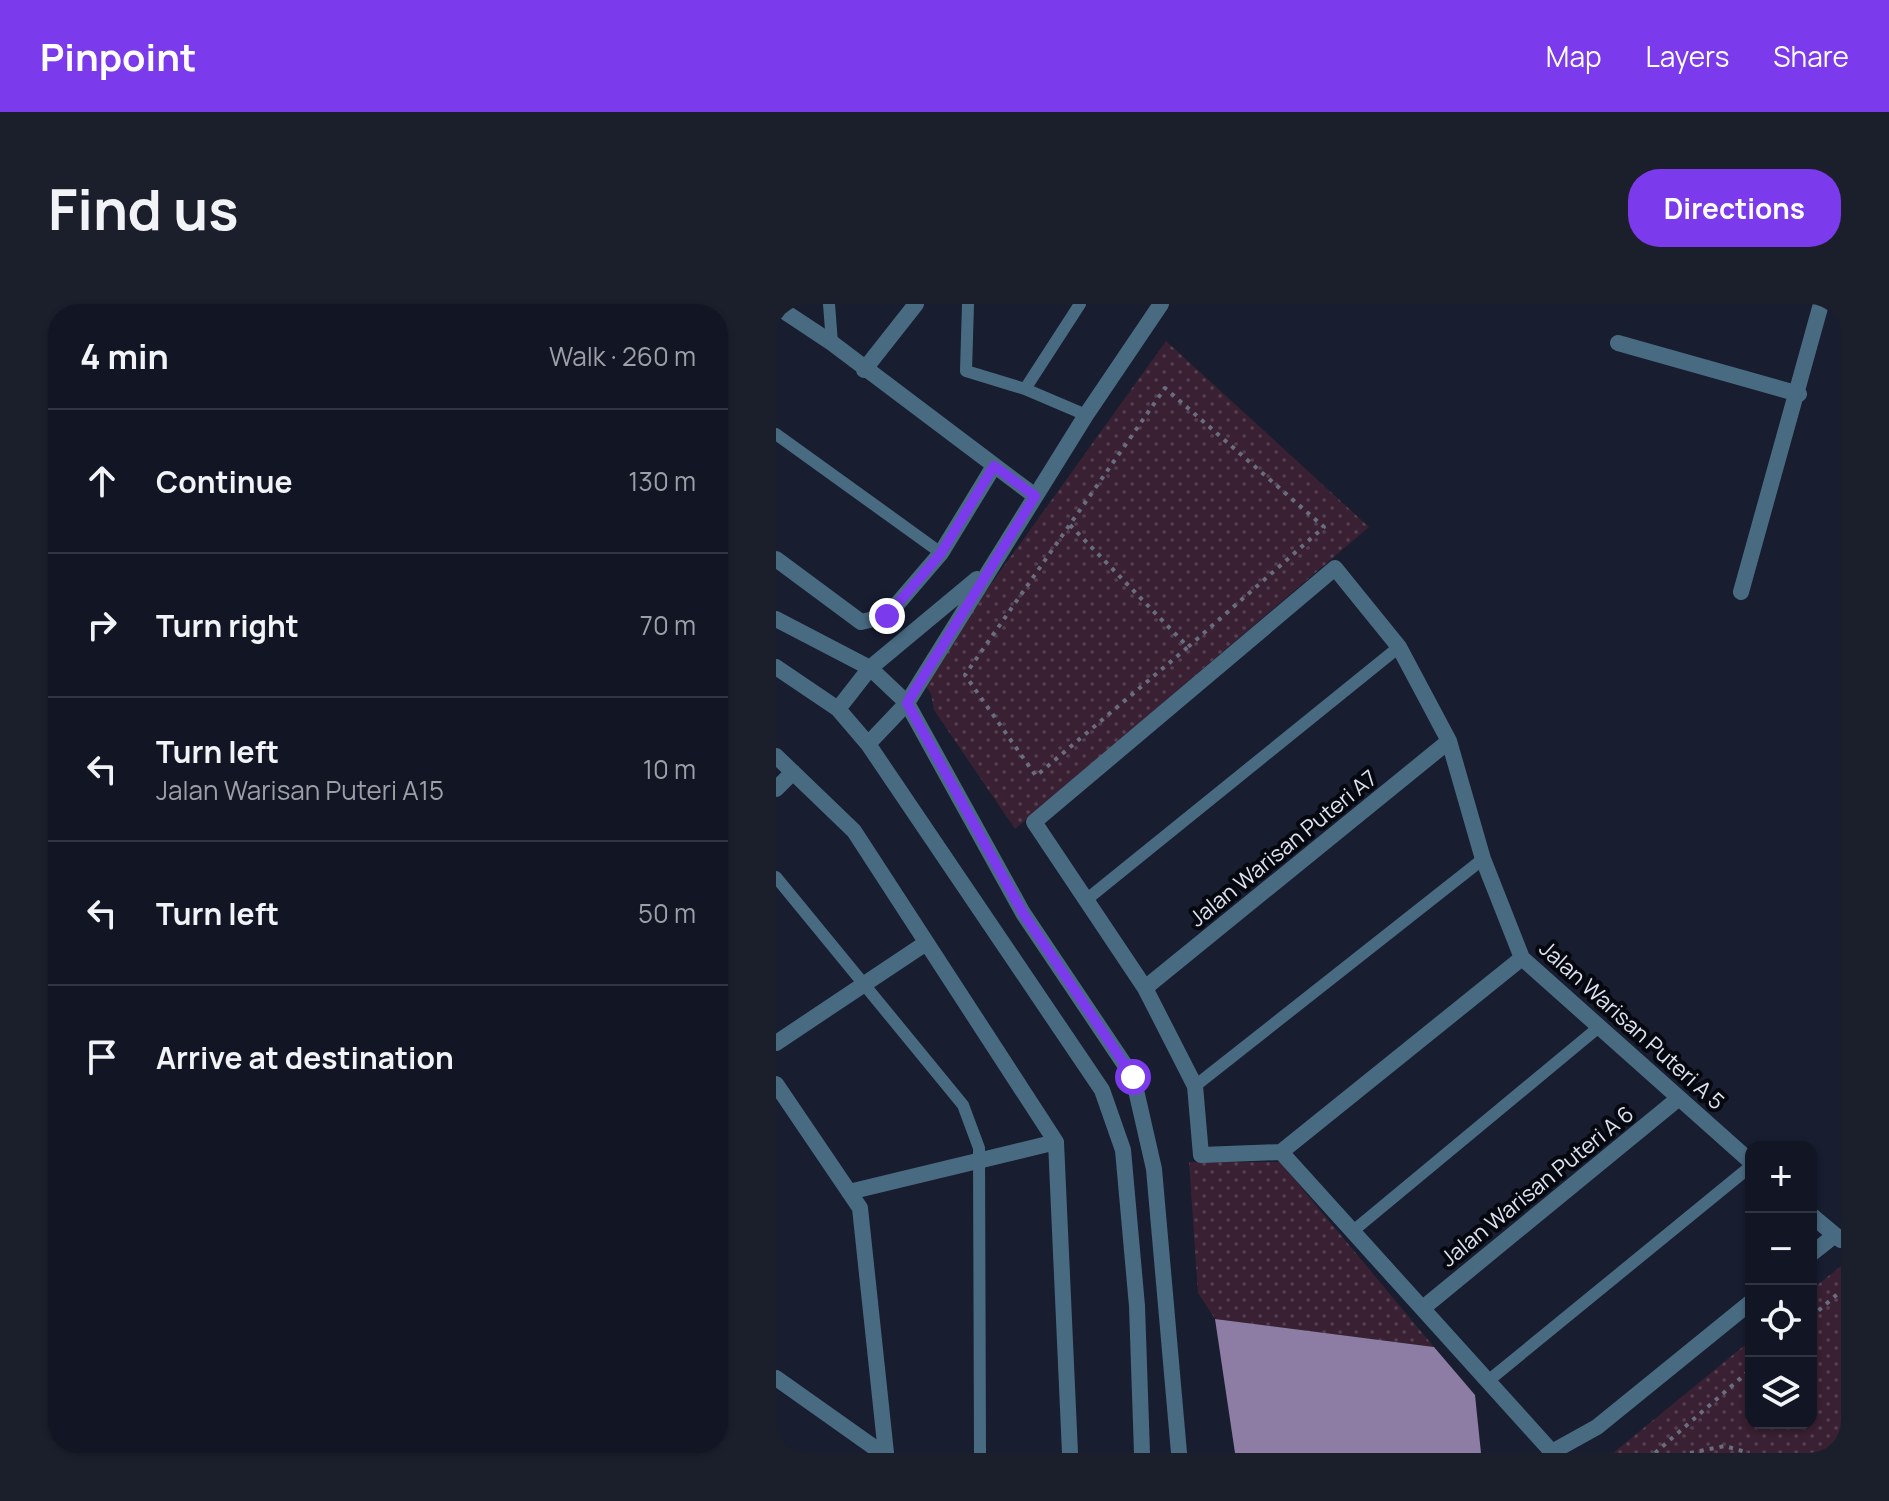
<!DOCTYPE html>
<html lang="en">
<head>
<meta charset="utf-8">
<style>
	:root { --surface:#121624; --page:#1b1f2c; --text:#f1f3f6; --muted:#9c9fa6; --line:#313541; --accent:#7c3aed }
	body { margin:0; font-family:Manrope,sans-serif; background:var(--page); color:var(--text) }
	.controls { position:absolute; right:24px; bottom:24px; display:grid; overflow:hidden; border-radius:16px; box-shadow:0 2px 6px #0004 }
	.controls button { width:72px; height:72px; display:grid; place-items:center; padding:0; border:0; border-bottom:2px solid var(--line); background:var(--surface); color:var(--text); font:40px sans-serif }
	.stop { position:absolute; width:24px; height:24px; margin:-18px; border:6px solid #7c3aed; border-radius:50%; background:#fff }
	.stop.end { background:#7c3aed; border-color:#fff; box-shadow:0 2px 8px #0008 }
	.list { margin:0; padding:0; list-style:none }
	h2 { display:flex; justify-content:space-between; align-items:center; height:104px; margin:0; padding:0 32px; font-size:34px }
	h2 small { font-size:26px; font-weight:400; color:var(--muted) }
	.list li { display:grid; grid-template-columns:52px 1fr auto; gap:24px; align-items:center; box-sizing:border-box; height:144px; padding:0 32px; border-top:2px solid var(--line) }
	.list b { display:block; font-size:30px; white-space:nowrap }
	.list p { margin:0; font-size:26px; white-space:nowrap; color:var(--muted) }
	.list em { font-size:26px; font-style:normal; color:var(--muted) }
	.icon { flex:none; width:44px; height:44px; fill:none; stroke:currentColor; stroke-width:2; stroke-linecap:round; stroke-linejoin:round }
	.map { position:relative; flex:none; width:1065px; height:1149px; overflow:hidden; border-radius:32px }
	header { display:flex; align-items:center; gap:48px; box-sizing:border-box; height:112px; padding:0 40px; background:var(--accent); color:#fff }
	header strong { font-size:38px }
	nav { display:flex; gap:44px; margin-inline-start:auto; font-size:28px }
	.intro { display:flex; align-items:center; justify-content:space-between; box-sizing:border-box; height:192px; padding:0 48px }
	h1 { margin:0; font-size:56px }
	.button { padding:20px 36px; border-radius:32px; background:var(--accent); color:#fff; font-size:28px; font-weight:700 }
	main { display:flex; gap:48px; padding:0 48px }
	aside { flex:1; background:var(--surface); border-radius:32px; box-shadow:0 2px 6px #0004 }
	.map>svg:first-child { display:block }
</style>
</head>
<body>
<header>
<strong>Pinpoint</strong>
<nav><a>Map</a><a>Layers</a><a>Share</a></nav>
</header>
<div class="intro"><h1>Find us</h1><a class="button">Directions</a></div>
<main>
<aside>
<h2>4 min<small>Walk · 260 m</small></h2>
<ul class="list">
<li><svg class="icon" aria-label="ahead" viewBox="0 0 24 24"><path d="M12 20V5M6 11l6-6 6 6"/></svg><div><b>Continue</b></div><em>130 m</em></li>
<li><svg class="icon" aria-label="right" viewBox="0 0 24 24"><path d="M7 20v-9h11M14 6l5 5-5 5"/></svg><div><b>Turn right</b></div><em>70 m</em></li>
<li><svg class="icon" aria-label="left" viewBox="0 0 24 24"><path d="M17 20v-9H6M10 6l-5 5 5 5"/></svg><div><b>Turn left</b><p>Jalan Warisan Puteri A15</p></div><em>10 m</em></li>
<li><svg class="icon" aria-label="left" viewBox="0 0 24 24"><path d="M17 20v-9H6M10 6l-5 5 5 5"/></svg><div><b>Turn left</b></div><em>50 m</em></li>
<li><svg class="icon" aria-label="arrive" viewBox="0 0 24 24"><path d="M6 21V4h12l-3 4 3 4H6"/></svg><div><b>Arrive at destination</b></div></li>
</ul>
</aside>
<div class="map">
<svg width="1065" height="1149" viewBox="0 0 1065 1149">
	<defs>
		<pattern id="grass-dots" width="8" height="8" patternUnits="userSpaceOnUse" patternTransform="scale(2)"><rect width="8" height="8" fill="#392032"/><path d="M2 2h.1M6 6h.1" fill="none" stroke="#554050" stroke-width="1.8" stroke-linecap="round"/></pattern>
	</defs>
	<rect width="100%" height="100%" fill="#181d30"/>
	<path fill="url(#grass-dots)" d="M390,37L593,223L239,525L158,406L155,390L146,376Z
		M413,858H504L658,1043L439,1015L422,989Z
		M1065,962V1149H837L975,1036V1119H1035V986Z"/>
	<path fill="#8d7ca3" d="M439,1015L658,1043L699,1091L705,1149H459Z"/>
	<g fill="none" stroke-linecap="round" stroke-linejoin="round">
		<path stroke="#696e7f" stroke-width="4" stroke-dasharray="4 6" stroke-linecap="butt" d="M294,221L412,343L548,223L389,84L189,371L260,472L412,343
			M1035,1013L1065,987
			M879,1149L975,1065
			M914,1149L949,1142L973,1149"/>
		<path stroke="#496b82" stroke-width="12" d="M53,0L56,39
			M192,0L190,67L249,85L310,111
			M249,85L304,0
			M0,130L165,249
			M0,573L187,801L203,844L204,1149
			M310,596L623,343
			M419,782L707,555
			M577,927L823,723
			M712,1077L975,862"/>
		<path stroke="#496b82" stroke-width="16" d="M0,2L56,39L259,192
			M842,39L1023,90
			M88,66L140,0
			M0,255L85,318L111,312L165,249L218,162
			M965,288L1045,0
			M94,364L201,275
			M131,399L310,111L385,0
			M0,452L78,527L280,838L294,1149
			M0,485L17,468
			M369,684L673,437
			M0,739L150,639
			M0,780L84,904L110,1149
			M505,848L746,654
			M975,858L746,654L707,555L673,437L623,343L559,264L258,518L369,684L419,782L425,851L505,848L776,1148L821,1123L975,998
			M73,888L280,838
			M1035,911L1065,936
			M1035,950L1058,932
			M647,1004L903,794
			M0,1074L106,1149"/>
		<path stroke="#496b82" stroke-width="16" d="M0,315L94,364L131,399L247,609L357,773L378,865L403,1149
			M0,363L62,405L92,440L326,786L347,846L361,1002L366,1149
			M62,405L94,364
			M92,440L131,399"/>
	</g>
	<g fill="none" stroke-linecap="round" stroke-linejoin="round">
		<path stroke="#7c3aed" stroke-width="10" d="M111,312L165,249L218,162L259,192L131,399L247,609L357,773"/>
	</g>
	<g text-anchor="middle" stroke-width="8" stroke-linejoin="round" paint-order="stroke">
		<g font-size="22" fill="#dfe3f0" stroke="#060810">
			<text transform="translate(507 544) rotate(-39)" y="8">Jalan Warisan Puteri A7</text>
			<text transform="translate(856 721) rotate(42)" y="8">Jalan Warisan Puteri A 5</text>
			<text transform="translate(761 882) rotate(-39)" y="8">Jalan Warisan Puteri A 6</text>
		</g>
	</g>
</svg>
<div class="controls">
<button>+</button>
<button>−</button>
<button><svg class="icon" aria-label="locate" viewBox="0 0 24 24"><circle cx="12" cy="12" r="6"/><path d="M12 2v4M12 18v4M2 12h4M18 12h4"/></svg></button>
<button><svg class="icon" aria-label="layers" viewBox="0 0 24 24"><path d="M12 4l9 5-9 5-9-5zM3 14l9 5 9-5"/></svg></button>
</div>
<div class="stop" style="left:357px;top:773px"></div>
<div class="stop end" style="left:111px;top:312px"></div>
</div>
</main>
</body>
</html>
